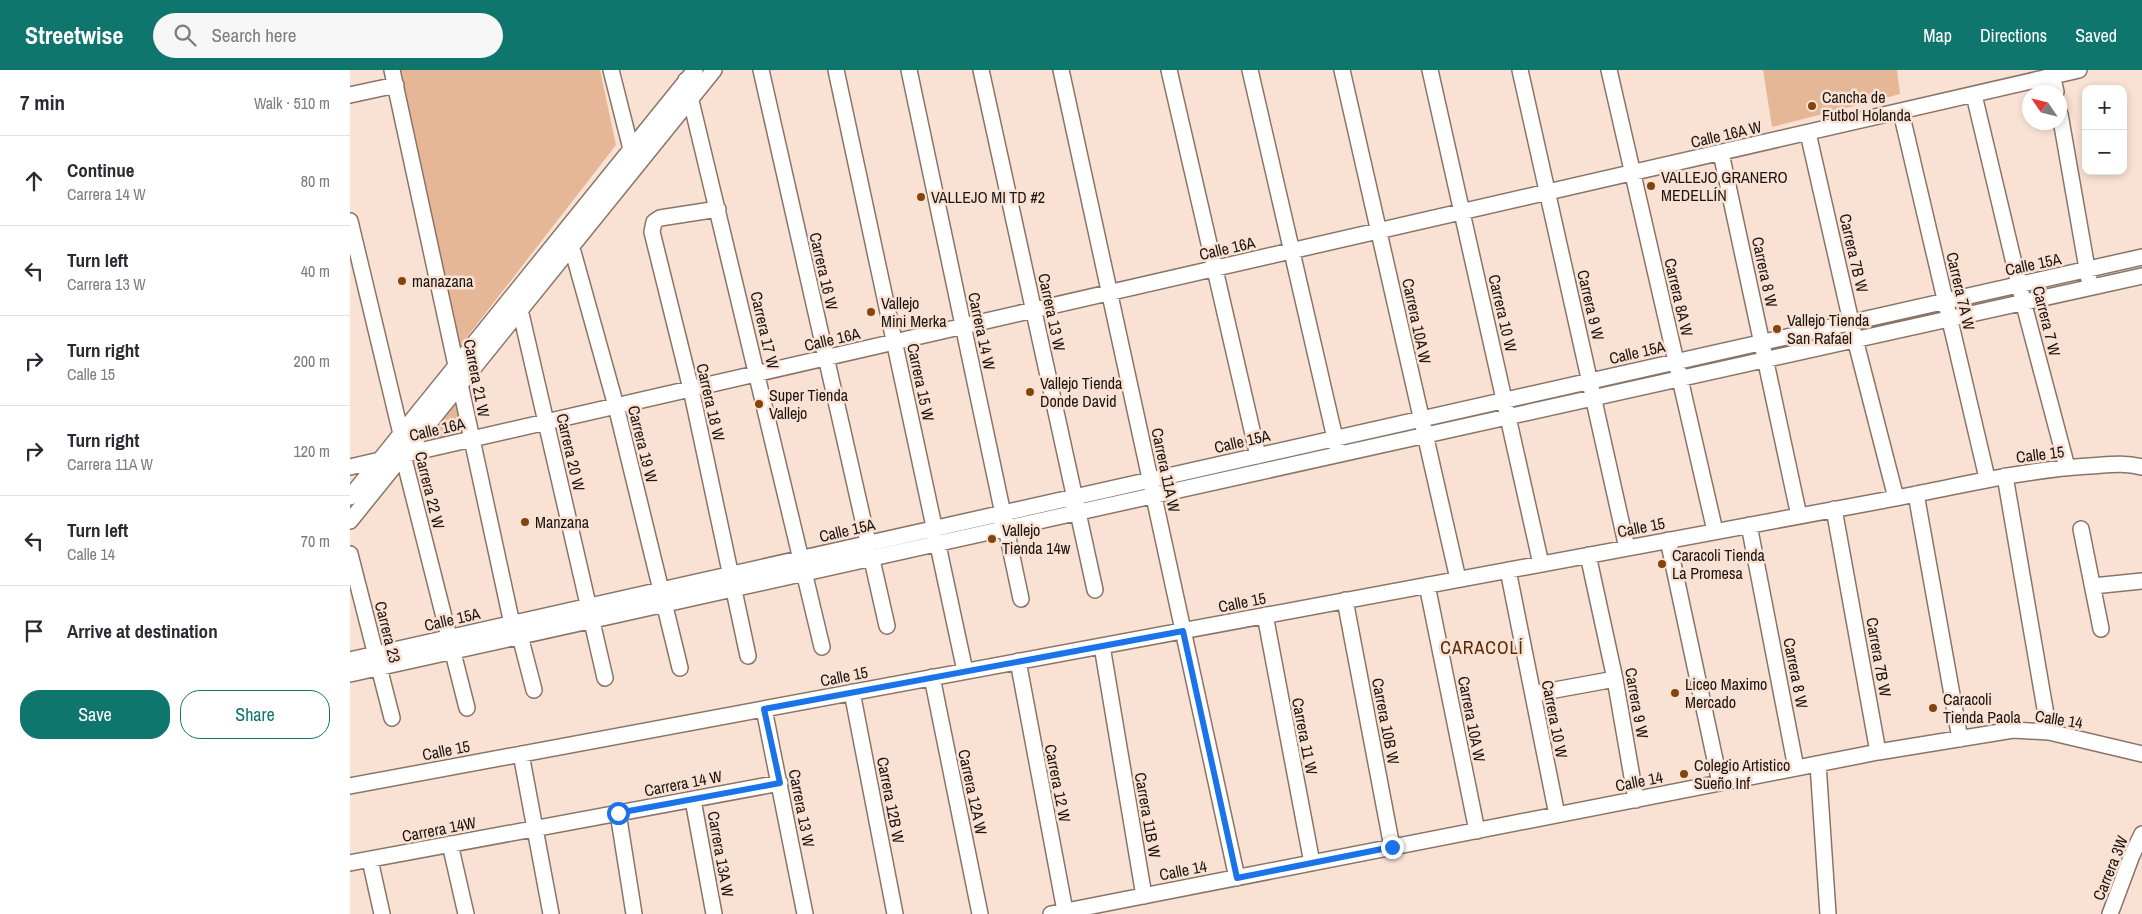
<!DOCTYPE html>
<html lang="en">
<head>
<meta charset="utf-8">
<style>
	:root { --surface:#fff; --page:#f7f7f7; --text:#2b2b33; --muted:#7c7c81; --line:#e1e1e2; --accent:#0f766e }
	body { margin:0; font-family:"Archivo Narrow",sans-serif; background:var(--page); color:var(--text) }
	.controls { position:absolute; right:15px; top:15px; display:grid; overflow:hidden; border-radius:10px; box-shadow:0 2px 8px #0003 }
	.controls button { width:45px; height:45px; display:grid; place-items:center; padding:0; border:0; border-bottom:1px solid var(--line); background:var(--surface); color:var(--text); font:25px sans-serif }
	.compass { position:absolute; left:1672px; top:15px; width:45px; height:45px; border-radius:50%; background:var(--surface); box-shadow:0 2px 8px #0003; rotate:305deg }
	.stop { position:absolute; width:15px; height:15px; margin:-11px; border:4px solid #1a73e8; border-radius:50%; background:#fff }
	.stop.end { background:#1a73e8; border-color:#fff; box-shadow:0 1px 5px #0008 }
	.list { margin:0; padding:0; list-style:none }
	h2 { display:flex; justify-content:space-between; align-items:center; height:65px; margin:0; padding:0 20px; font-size:21px }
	h2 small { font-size:16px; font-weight:400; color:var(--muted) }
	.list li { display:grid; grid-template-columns:32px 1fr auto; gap:15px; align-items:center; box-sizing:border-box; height:90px; padding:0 20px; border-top:1px solid var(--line) }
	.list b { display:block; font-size:19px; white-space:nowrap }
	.list p { margin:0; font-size:16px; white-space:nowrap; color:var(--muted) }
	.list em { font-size:16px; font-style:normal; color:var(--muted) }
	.actions { display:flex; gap:10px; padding:15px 20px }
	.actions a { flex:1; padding:11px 0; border:1px solid var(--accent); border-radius:20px; text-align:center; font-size:18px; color:var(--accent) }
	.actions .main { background:var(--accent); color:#fff }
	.icon { flex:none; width:28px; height:28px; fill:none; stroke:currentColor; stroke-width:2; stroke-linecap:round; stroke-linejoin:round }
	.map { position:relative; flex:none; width:1792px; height:844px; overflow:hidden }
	header { display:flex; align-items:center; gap:30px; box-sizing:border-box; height:70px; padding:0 25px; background:var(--accent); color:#fff }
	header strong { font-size:24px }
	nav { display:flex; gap:28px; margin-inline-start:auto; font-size:18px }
	.search { width:350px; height:45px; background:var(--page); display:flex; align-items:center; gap:12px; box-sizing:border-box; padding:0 18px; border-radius:28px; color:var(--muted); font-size:19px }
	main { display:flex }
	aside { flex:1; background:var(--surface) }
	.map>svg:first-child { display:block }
</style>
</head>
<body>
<header>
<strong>Streetwise</strong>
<div class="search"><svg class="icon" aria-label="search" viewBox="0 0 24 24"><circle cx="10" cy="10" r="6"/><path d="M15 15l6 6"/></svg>Search here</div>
<nav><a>Map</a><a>Directions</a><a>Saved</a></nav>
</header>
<main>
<aside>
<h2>7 min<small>Walk · 510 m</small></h2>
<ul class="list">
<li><svg class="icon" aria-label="ahead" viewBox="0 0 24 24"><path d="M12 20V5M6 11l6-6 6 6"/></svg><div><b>Continue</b><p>Carrera 14 W</p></div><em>80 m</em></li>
<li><svg class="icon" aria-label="left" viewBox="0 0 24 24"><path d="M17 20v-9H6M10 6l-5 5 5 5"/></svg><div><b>Turn left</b><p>Carrera 13 W</p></div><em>40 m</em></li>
<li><svg class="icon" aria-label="right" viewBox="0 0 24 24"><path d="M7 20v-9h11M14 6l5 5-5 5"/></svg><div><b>Turn right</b><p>Calle 15</p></div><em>200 m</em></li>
<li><svg class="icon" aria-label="right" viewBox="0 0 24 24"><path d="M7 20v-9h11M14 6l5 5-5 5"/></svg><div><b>Turn right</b><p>Carrera 11A W</p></div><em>120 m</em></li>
<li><svg class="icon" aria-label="left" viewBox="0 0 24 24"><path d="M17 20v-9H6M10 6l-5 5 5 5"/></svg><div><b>Turn left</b><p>Calle 14</p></div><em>70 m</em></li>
<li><svg class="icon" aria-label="arrive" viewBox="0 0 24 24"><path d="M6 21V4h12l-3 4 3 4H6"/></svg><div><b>Arrive at destination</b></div></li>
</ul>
<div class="actions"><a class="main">Save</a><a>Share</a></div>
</aside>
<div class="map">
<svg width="1792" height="844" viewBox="0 0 1792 844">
	<rect width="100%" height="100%" fill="#f9e2d4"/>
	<path fill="#e6b797" d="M47,0H250L266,75L110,276Z
		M1413,0H1547L1550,24L1422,57Z
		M109,327L117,367L71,376Z"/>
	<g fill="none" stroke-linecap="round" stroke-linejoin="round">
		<defs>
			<path id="minor" d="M42,0L162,554L170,566L184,620
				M261,0L281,79L285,85
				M411,0L537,556
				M486,0L615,601
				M559,0L671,529
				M631,0L745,520
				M711,0L887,808
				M819,0L908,386
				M900,0L987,377
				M992,0L1108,509
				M1080,0L1191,494
				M1170,0L1277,478
				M1259,0L1365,461
				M1701,0L1706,22
				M336,10L472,577
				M0,25L46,15
				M1624,25L1673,231L1717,397
				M1551,42L1637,408
				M1710,44L1739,210
				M1458,63L1505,269L1546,428
				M1371,83L1449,446
				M368,139L310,148L304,152L302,162L341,319L398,586
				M0,151L51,364L53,385L117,638
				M220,171L266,336L330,598
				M169,235L255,608
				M0,397L1729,0
				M1655,406L1699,662
				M1566,424L1610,669
				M0,427L345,0
				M1484,439L1528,682
				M0,451L364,0
				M1399,455L1446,698
				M1731,459L1751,559
				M1318,470L1370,713
				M0,484L42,648
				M1238,485L1265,609L1286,730
				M1158,500L1207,745
				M1077,515L1127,761
				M1743,516L1792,511
				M995,530L1042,777
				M915,545L962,793
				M752,576L794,826
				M0,590L1792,187
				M668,591L715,841
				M0,604L1792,206
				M582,607L630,844
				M502,622L545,844
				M1183,624L1265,609
				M414,639L455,844
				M171,684L201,844
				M1468,694L1478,844
				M0,716L1546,428C1610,416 1673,400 1739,396C1757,395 1774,392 1792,397
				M343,730L364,844
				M268,743L284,844
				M100,774L116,844
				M20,790L32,844
				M0,793L430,713
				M701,844L1528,682L1663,660L1699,662L1792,684
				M1760,844L1782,785L1792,764"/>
		</defs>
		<use href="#minor" stroke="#897568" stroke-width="18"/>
		<use href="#minor" stroke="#fff" stroke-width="15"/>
	</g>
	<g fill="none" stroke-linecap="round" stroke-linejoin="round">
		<path stroke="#1a73e8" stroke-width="6" d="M268,743L430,713L414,639L833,561L887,808L1042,777"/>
	</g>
	<g fill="#84440b" stroke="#f9e2d4" stroke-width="2">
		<circle cx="1462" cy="36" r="5"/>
		<circle cx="1301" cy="116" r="5"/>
		<circle cx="571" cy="127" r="5"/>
		<circle cx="52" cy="211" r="5"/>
		<circle cx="521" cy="242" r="5"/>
		<circle cx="1427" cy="259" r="5"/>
		<circle cx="680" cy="322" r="5"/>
		<circle cx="409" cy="334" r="5"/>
		<circle cx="175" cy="452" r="5"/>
		<circle cx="642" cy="469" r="5"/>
		<circle cx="1312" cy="494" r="5"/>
		<circle cx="1325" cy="623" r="5"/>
		<circle cx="1583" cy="638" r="5"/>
		<circle cx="1334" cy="704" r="5"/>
	</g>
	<g text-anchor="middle" stroke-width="5" stroke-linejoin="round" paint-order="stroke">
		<g font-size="16" fill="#1d1510" stroke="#f9e2d4" text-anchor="start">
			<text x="1472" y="33">Cancha de<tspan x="1472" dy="18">Futbol Holanda</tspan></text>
			<text x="1311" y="113">VALLEJO GRANERO<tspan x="1311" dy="18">MEDELLÍN</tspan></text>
			<text x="581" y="133">VALLEJO MI TD #2</text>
			<text x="62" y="217">manazana</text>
			<text x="531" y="239">Vallejo<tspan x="531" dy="18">Mini Merka</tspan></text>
			<text x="1437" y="256">Vallejo Tienda<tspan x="1437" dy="18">San Rafael</tspan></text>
			<text x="690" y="319">Vallejo Tienda<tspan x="690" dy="18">Donde David</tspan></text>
			<text x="419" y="331">Super Tienda<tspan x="419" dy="18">Vallejo</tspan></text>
			<text x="185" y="458">Manzana</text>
			<text x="652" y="466">Vallejo<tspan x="652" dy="18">Tienda 14w</tspan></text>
			<text x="1322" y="491">Caracoli Tienda<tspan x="1322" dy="18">La Promesa</tspan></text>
			<text x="1335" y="620">Liceo Maximo<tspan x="1335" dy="18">Mercado</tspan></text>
			<text x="1593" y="635">Caracoli<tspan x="1593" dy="18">Tienda Paola</tspan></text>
			<text x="1344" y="701">Colegio Artistico<tspan x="1344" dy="18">Sueño Inf</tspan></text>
		</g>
		<g font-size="16" fill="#1d1510" stroke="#f9e2d4">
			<text transform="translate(1376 64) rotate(-13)" y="6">Calle 16A W</text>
			<text transform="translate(877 178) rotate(-13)" y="6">Calle 16A</text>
			<text transform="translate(1504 183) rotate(77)" y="6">Carrera 7B W</text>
			<text transform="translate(1683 194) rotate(-12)" y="6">Calle 15A</text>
			<text transform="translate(474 201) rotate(77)" y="6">Carrera 16 W</text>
			<text transform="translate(1415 202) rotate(78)" y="6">Carrera 8 W</text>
			<text transform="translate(1611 221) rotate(77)" y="6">Carrera 7A W</text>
			<text transform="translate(1329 227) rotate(77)" y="6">Carrera 8A W</text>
			<text transform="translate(1241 235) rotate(77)" y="6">Carrera 9 W</text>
			<text transform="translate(702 242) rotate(78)" y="6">Carrera 13 W</text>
			<text transform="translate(1153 243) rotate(77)" y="6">Carrera 10 W</text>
			<text transform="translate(1067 251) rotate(78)" y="6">Carrera 10A W</text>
			<text transform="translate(1697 251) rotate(76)" y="6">Carrera 7 W</text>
			<text transform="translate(415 260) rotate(77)" y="6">Carrera 17 W</text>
			<text transform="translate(632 261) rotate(78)" y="6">Carrera 14 W</text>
			<text transform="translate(482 269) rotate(-13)" y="6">Calle 16A</text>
			<text transform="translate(1287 282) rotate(-13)" y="6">Calle 15A</text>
			<text transform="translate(127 308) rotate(79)" y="6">Carrera 21 W</text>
			<text transform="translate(571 312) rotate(78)" y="6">Carrera 15 W</text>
			<text transform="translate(361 332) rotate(77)" y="6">Carrera 18 W</text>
			<text transform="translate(87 359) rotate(-13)" y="6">Calle 16A</text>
			<text transform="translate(892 371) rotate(-13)" y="6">Calle 15A</text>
			<text transform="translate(293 374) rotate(76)" y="6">Carrera 19 W</text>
			<text transform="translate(221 382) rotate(77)" y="6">Carrera 20 W</text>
			<text transform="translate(1690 384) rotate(-7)" y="6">Calle 15</text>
			<text transform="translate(816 400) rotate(78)" y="6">Carrera 11A W</text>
			<text transform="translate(80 420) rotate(76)" y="6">Carrera 22 W</text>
			<text transform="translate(1291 457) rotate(-11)" y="6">Calle 15</text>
			<text transform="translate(497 460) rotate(-13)" y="6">Calle 15A</text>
			<text transform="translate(892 532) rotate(-11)" y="6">Calle 15</text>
			<text transform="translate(102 549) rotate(-13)" y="6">Calle 15A</text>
			<text transform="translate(38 562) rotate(76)" y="6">Carrera 23</text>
			<text transform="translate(1529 587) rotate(80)" y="6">Carrera 7B W</text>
			<text transform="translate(1446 603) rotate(79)" y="6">Carrera 8 W</text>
			<text transform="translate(494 606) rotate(-11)" y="6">Calle 15</text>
			<text transform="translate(1287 633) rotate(80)" y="6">Carrera 9 W</text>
			<text transform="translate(1122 649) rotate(79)" y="6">Carrera 10A W</text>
			<text transform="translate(1205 649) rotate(79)" y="6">Carrera 10 W</text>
			<text transform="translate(1709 649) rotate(9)" y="6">Calle 14</text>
			<text transform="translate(1036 651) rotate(79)" y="6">Carrera 10B W</text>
			<text transform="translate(955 666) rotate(79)" y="6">Carrera 11 W</text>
			<text transform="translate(96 680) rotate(-11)" y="6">Calle 15</text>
			<text transform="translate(1289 711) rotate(-11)" y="6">Calle 14</text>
			<text transform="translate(333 713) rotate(-11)" y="6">Carrera 14 W</text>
			<text transform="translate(708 713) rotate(79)" y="6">Carrera 12 W</text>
			<text transform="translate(623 722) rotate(78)" y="6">Carrera 12A W</text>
			<text transform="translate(541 730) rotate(79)" y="6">Carrera 12B W</text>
			<text transform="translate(452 738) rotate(79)" y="6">Carrera 13 W</text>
			<text transform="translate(798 745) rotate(80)" y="6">Carrera 11B W</text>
			<text transform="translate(89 759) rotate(-11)" y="6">Carrera 14W</text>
			<text transform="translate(371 784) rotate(80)" y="6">Carrera 13A W</text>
			<text transform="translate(1760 798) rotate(-68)" y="6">Carrera 3W</text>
			<text transform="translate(833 800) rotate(-11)" y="6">Calle 14</text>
		</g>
		<g font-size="18" letter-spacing="1" fill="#572b06" stroke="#f9e2d4">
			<text x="1132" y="584">CARACOLÍ</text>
		</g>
	</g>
</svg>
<div class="controls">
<button>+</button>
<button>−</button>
</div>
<svg class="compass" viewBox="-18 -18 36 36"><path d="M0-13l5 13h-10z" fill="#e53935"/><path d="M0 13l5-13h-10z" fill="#7c7c81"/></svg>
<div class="stop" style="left:268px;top:743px"></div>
<div class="stop end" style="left:1042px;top:777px"></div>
</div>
</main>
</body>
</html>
